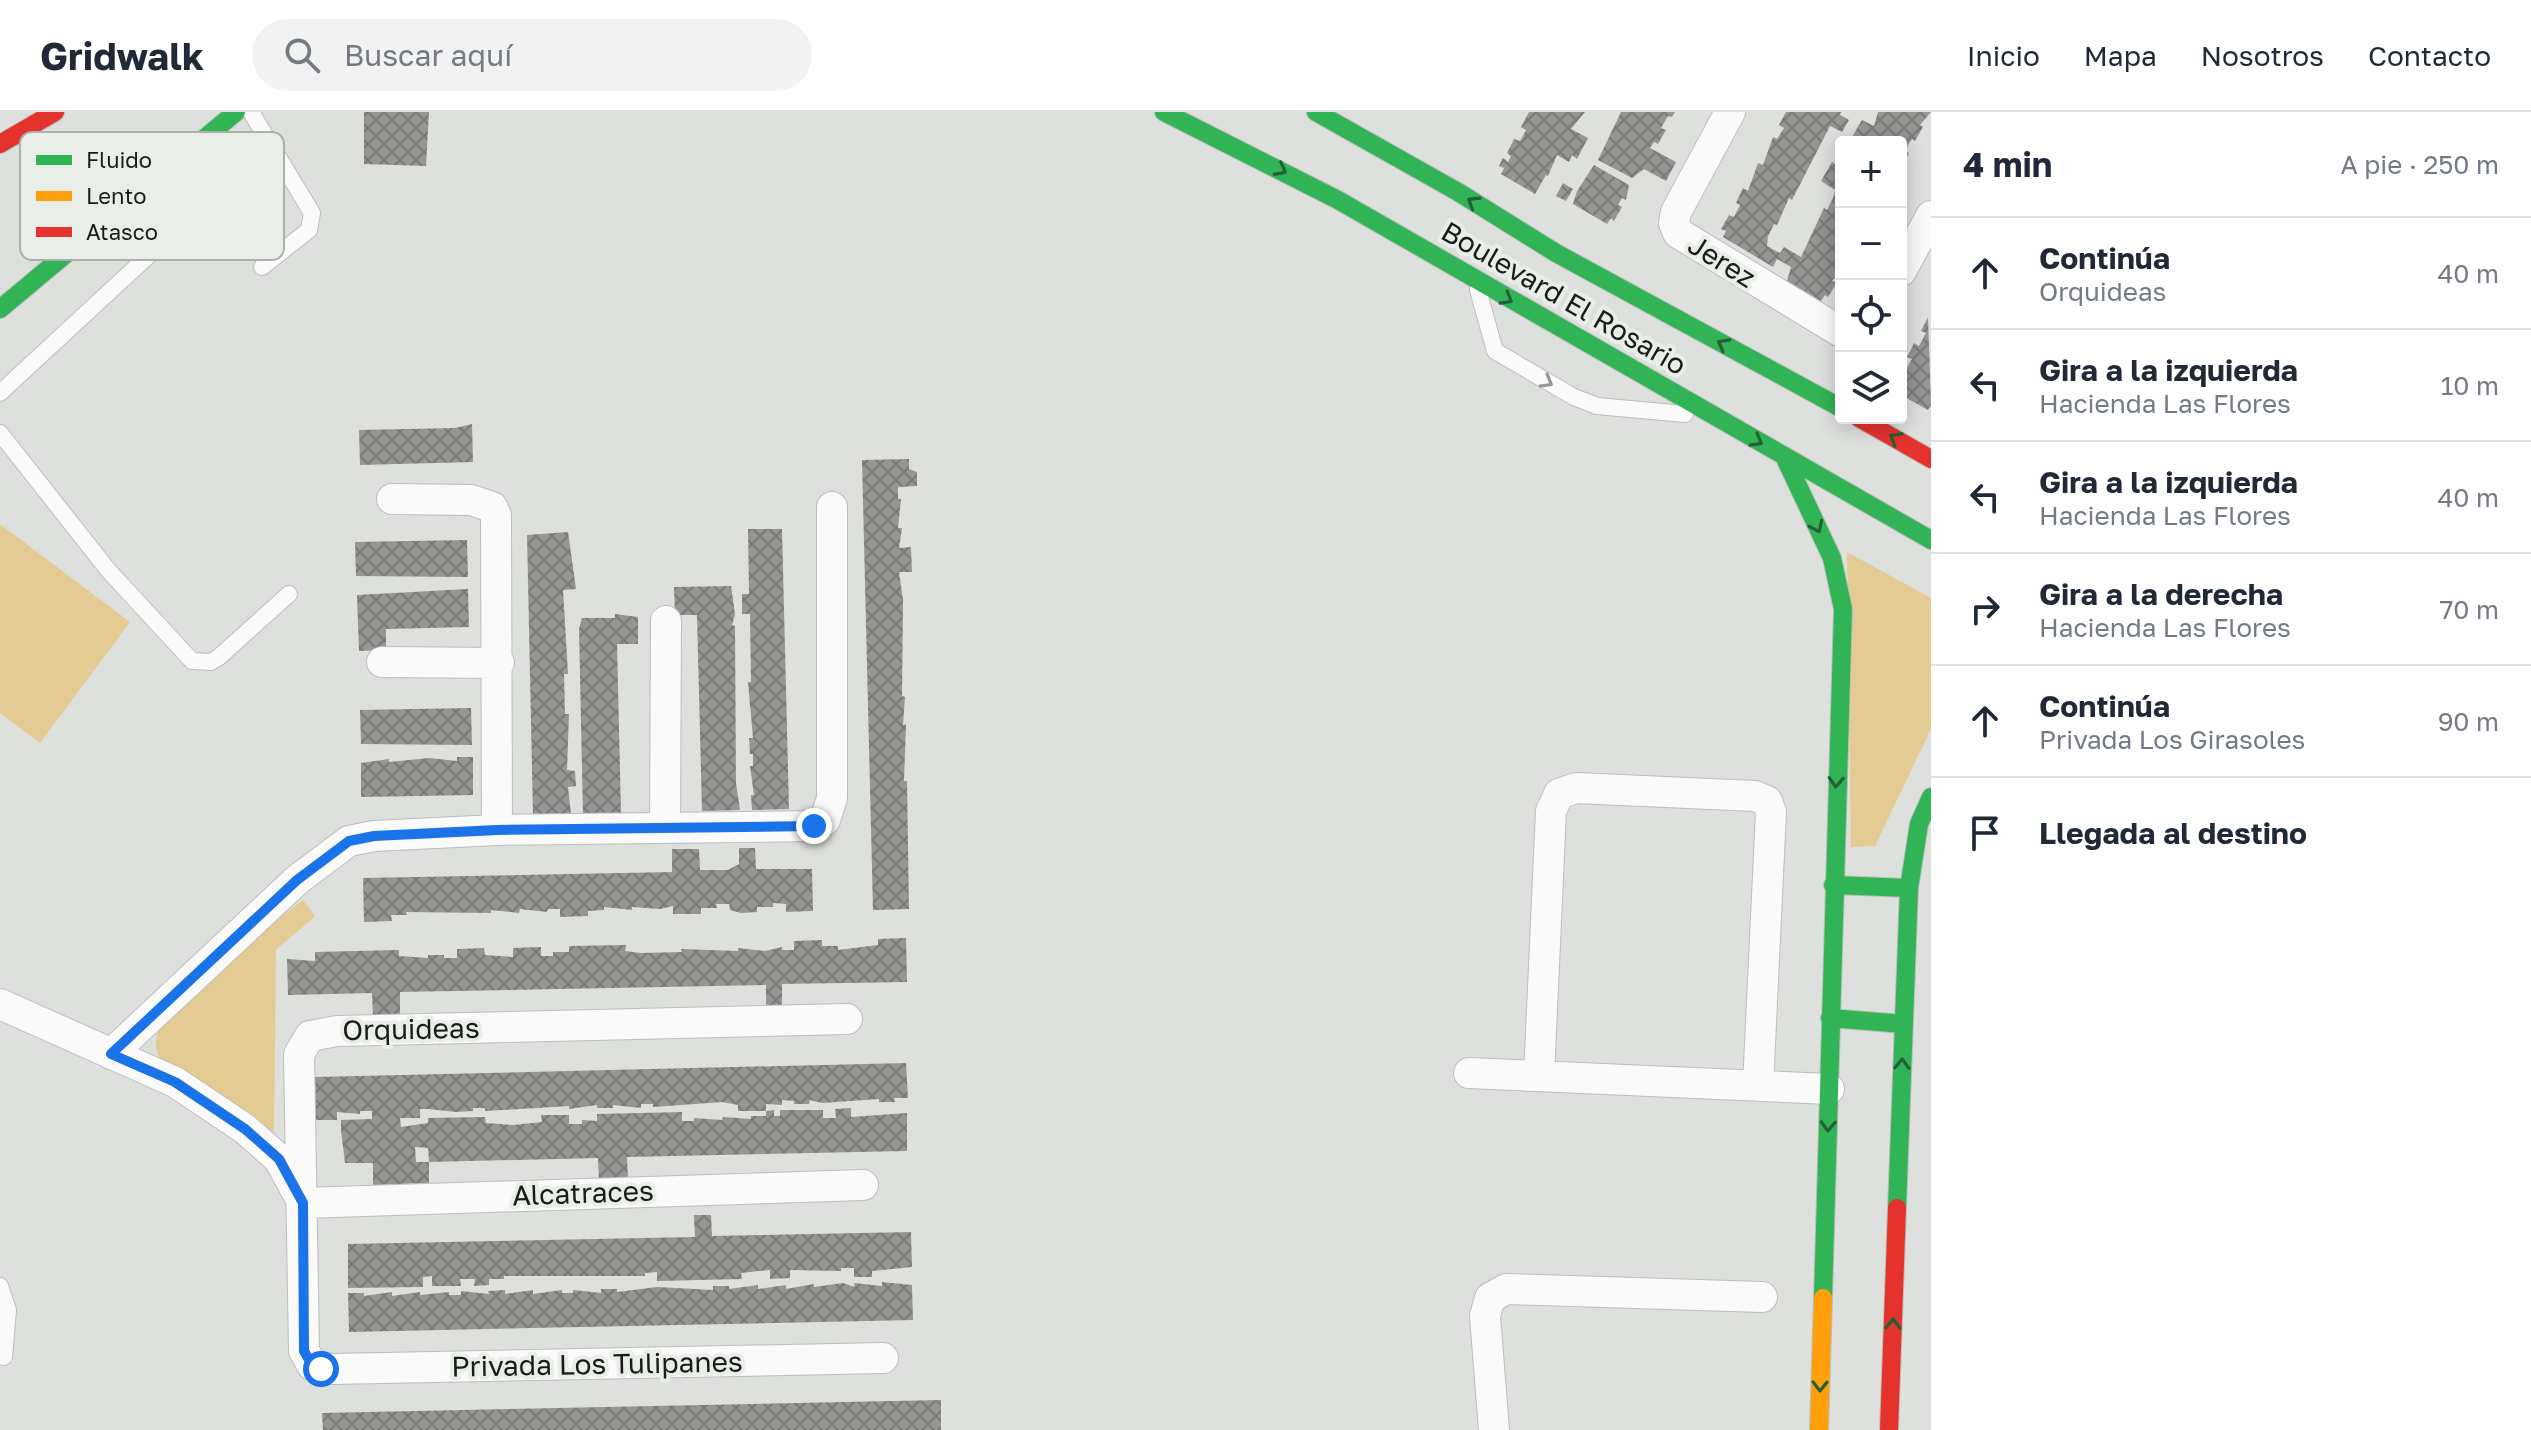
<!DOCTYPE html>
<html lang="es">
<head>
<meta charset="utf-8">
<style>
	:root { --surface:#fff; --page:#f2f2f3; --text:#1f2937; --muted:#747a83; --line:#e0e1e3 }
	body { margin:0; font-family:"Golos Text",sans-serif; background:var(--page); color:var(--text) }
	.controls { position:absolute; right:24px; top:24px; display:grid; overflow:hidden; border-radius:8px; box-shadow:0 4px 20px #0003 }
	.controls button { width:72px; height:72px; display:grid; place-items:center; padding:0; border:0; border-bottom:2px solid var(--line); background:var(--surface); color:var(--text); font:40px sans-serif }
	.stop { position:absolute; width:24px; height:24px; margin:-18px; border:6px solid #1a73e8; border-radius:50%; background:#fff }
	.stop.end { background:#1a73e8; border-color:#fff; box-shadow:0 2px 8px #0008 }
	.list { margin:0; padding:0; list-style:none }
	h2 { display:flex; justify-content:space-between; align-items:center; height:104px; margin:0; padding:0 32px; font-size:34px }
	h2 small { font-size:26px; font-weight:400; color:var(--muted) }
	.list li { display:grid; grid-template-columns:52px 1fr auto; gap:24px; align-items:center; box-sizing:border-box; height:112px; padding:0 32px; border-top:2px solid var(--line) }
	.list b { display:block; font-size:30px; white-space:nowrap }
	.list p { margin:0; font-size:26px; white-space:nowrap; color:var(--muted) }
	.list em { font-size:26px; font-style:normal; color:var(--muted) }
	.icon { flex:none; width:44px; height:44px; fill:none; stroke:currentColor; stroke-width:2; stroke-linecap:round; stroke-linejoin:round }
	.map { position:relative; flex:none; width:1931px; height:1318px; overflow:hidden }
	header { display:flex; align-items:center; gap:48px; box-sizing:border-box; height:112px; padding:0 40px; background:var(--surface); border-bottom:2px solid var(--line) }
	header strong { font-size:38px }
	nav { display:flex; gap:44px; margin-inline-start:auto; font-size:28px }
	.search { width:560px; height:72px; background:var(--page); display:flex; align-items:center; gap:20px; box-sizing:border-box; padding:0 28px; border-radius:44px; color:var(--muted); font-size:30px }
	main { display:flex }
	aside { flex:1; background:var(--surface) }
	.map>svg:first-child { display:block }
</style>
</head>
<body>
<header>
<strong>Gridwalk</strong>
<div class="search"><svg class="icon" aria-label="search" viewBox="0 0 24 24"><circle cx="10" cy="10" r="6"/><path d="M15 15l6 6"/></svg>Buscar aquí</div>
<nav><a>Inicio</a><a>Mapa</a><a>Nosotros</a><a>Contacto</a></nav>
</header>
<main>
<div class="map">
<svg width="1931" height="1318" viewBox="0 0 1931 1318">
	<defs>
		<pattern id="building-cross-hatch" width="8" height="8" patternUnits="userSpaceOnUse" patternTransform="scale(2)"><rect width="8" height="8" fill="#959694"/><path d="M0 0l8 8M0 8l8-8" fill="none" stroke="#797a78"/></pattern>
	</defs>
	<rect width="100%" height="100%" fill="#dee0dd"/>
	<path fill="#e3cb93" d="M0,412L130,510L40,631L0,601Z
		M1847,440L1931,486V617L1875,734L1851,735Z
		M303,788L315,804L276,838L274,1026L163,952C157,942 154,935 157,923C168,884 268,816 303,788Z"/>
	<path fill="url(#building-cross-hatch)" d="M364,0H429L426,54L364,52Z
		M1529,0H1585L1571,17L1588,26L1577,47L1572,43L1569,50L1557,43L1548,64L1546,63L1535,82L1501,62L1504,56L1499,54L1503,46L1508,50L1511,44L1507,41L1514,27L1520,29L1523,24L1526,18L1521,15Z
		M1621,0H1675L1672,5L1668,4L1661,16L1666,18L1658,32L1654,30L1650,36L1676,50L1666,69L1644,57L1632,66L1598,48Z
		M1786,0H1841L1840,3L1849,8L1842,20L1830,14L1792,88L1789,86L1777,113L1774,112L1768,124L1767,134L1780,141L1784,135L1801,145L1824,96L1827,98L1833,86L1835,78L1821,69L1832,50L1841,55V158L1832,169L1837,171L1828,185L1825,183L1821,189L1787,169L1791,155L1777,147L1773,155L1723,125L1726,119L1721,117L1729,103L1734,105L1740,93L1736,91L1743,76L1748,79L1758,51L1763,53L1773,25L1777,27L1784,16L1779,13Z
		M1878,0H1931L1920,13L1923,15L1915,29L1912,27L1908,33L1905,39L1909,41L1901,56V30H1849L1862,8L1874,14Z
		M1594,53L1629,73L1626,88L1622,86L1618,93L1622,95L1614,109L1611,106L1607,112L1573,92L1577,79Z
		M1563,71L1573,77L1566,89L1556,84Z
		M1928,205L1931,293L1928,298L1901,283V257L1905,259L1912,247L1907,245L1914,231L1919,234L1926,221L1921,219Z
		M472,312L473,350L360,353L359,318L455,316Z
		M909,347V357L917,360V374L898,375V387H901L898,416H902L899,436L911,435L912,460H899L903,488L902,584L905,585L903,613L906,612L904,669H907L909,797L873,798L862,348Z
		M748,417H782L789,697L752,698L751,683H754L750,654H753V642H750L749,626H753L748,570H751L750,502H742V482H749Z
		M568,420L576,477L563,478L568,562H564L565,602H569L567,658L575,659L576,674L568,675L571,702L533,703L527,423Z
		M467,428L468,465L356,464L355,430Z
		M731,474L735,502L732,513L735,514L736,671L740,698L702,699L697,503H675L674,475Z
		M468,477L469,515L386,517V538L359,539L357,483Z
		M615,502L638,505V532H617L621,701L583,702L579,517L582,506H615Z
		M471,596L472,633L361,632L360,598Z
		M457,645H473V683L361,685V651L389,647V650L429,646L457,649Z
		M739,736H755L756,757H812L813,799L786,800V792L773,791V795H757V800L741,801L730,798L729,792H716L717,796H701V802H673V794L661,797L632,795V798L604,795V798L588,799V804L560,805V797H548L547,800L520,797L519,801L491,798V801L406,800L407,803H391L392,809L364,810L363,766L672,760V737H699L700,758H728L739,752Z
		M906,826L907,870L782,872V894L766,895V873L400,880V903L373,904L372,881L288,883L287,847L315,849V840L399,838V844L428,846V843H444V846H457V837L484,836L485,843L513,845V836L541,835V844H553V840H569V834L626,833L625,839L641,841L682,840L681,837L738,839V836L765,839L782,835V838H794V829L822,828V834H838V838L878,833V827Z
		M906,951L908,986H894L895,990H879V987L822,991L810,988L809,992H794V989L782,988V993L766,992V999H738V993L722,990L653,995V992H641V996L613,993V996H597V993L569,997V994L485,999V996H473V999L456,1000L428,997H420V1006H400L401,1015L428,1011V1006L485,1005L486,1011L513,1013L542,1010L541,1003H569V1012H582V1008L597,1009V1002L682,1000V1009H694V1006L722,1008L723,1005L751,1007V1004H766V999L774,998V1004H780V998H823V1006H836L835,997L851,996V1005L907,1001V1039L627,1045L628,1067L599,1068L598,1046L429,1050L428,1036L415,1035L416,1050H429V1071L373,1073V1051H345L341,1018V1008L372,1007V999H360V1002L337,1000V1008H316L315,965Z
		M694,1103H711L712,1124L911,1120L912,1155L872,1159V1165H854V1156H841V1159L790,1158V1166L770,1167V1158L741,1161L742,1167L657,1169V1160L645,1161V1164H504V1167H489V1173L474,1174L475,1167H460L461,1174H432V1164L423,1165V1175L348,1176V1132L695,1125Z
		M882,1170L912,1173L913,1208L349,1220L348,1181H364V1184L392,1180V1184L420,1180V1183L449,1180V1183H461V1179L489,1182L488,1179L505,1178V1182L533,1178V1182L562,1178V1181H573V1178L601,1181V1177H617V1180L657,1175L713,1178V1174H729V1177L758,1173V1177L786,1173V1177L814,1172V1175L843,1171L855,1175L854,1171L882,1174Z
		M941,1288V1318H323L322,1301Z"/>
	<g fill="none" stroke-linecap="round" stroke-linejoin="round">
		<defs>
			<path id="lane" d="M251,0L312,101L309,118L262,155
				M1478,178L1495,239L1574,285L1597,294L1685,302
				M0,281L270,31
				M0,321L108,458L192,549L211,550L219,545L289,482
				M0,1174L8,1198L4,1245"/>
			<path id="street" d="M1730,0L1676,100L1674,111L1678,121L1841,220
				M1901,159L1931,104
				M392,387L471,388L492,395L496,403L497,718
				M382,550L499,551
				M665,716L666,509
				M0,892L175,970L245,1017L279,1047L303,1091L863,1073
				M847,907L337,919L310,924L299,942L304,1239L312,1253L332,1257L883,1246
				M111,942L297,768L349,729L374,724L497,718L814,714L825,708L832,686V395
				M1469,961L1829,977
				M1539,964L1551,699L1559,682L1576,676L1755,684L1767,689L1771,700L1758,974
				M1494,1318L1485,1204L1490,1186L1506,1177L1762,1185"/>
			<path id="fast" d="M1164,0L1338,88L1931,428
				M1316,0L1458,80L1556,141L1841,296
				M0,197L236,0
				M1784,344L1832,446L1843,497L1823,1186
				M1833,773L1909,776
				M1830,906L1904,912
				M1897,1096L1909,776L1919,712L1931,685"/>
			<path id="slow" d="M1819,1318L1823,1186"/>
			<path id="jam" d="M0,32L55,0
				M1859,306L1931,347
				M1889,1318L1897,1096"/>
		</defs>
		<use href="#lane" stroke="#bcbebb" stroke-width="18"/>
		<use href="#street" stroke="#bcbebb" stroke-width="32"/>
		<use href="#fast" stroke="#bcbebb" stroke-width="20"/>
		<use href="#slow" stroke="#bcbebb" stroke-width="20"/>
		<use href="#jam" stroke="#bcbebb" stroke-width="20"/>
		<use href="#lane" stroke="#fafafa" stroke-width="16"/>
		<use href="#street" stroke="#fafafa" stroke-width="30"/>
		<use href="#fast" stroke="#30b455" stroke-width="18"/>
		<use href="#slow" stroke="#ff9f0a" stroke-width="18"/>
		<use href="#jam" stroke="#e5322d" stroke-width="18"/>
	</g>
	<defs><path id="oneway-chevron" d="M-2-3.5L2.5 0L-2 3.5" fill="none" stroke-width="1.6" stroke-linecap="round" stroke-linejoin="round" transform="scale(2)"/></defs>
	<g stroke="#246035">
		<use href="#oneway-chevron" transform="translate(1281 58) rotate(28)"/>
		<use href="#oneway-chevron" transform="translate(1473 90) rotate(-148)"/>
		<use href="#oneway-chevron" transform="translate(1507 187) rotate(30)"/>
		<use href="#oneway-chevron" transform="translate(1723 232) rotate(-151)"/>
		<use href="#oneway-chevron" transform="translate(1895 326) rotate(-150)"/>
		<use href="#oneway-chevron" transform="translate(1757 329) rotate(29)"/>
		<use href="#oneway-chevron" transform="translate(1817 415) rotate(65)"/>
		<use href="#oneway-chevron" transform="translate(1836 670) rotate(93)"/>
		<use href="#oneway-chevron" transform="translate(1902 952) rotate(-88)"/>
		<use href="#oneway-chevron" transform="translate(1828 1014) rotate(92)"/>
		<use href="#oneway-chevron" transform="translate(1893 1212) rotate(-88)"/>
		<use href="#oneway-chevron" transform="translate(1820 1274) rotate(91)"/>
	</g>
	<use stroke="#969695" href="#oneway-chevron" transform="translate(1547 270) rotate(30)"/>
	<g fill="none" stroke-linecap="round" stroke-linejoin="round">
		<path stroke="#1a73e8" stroke-width="10" d="M321,1257L312,1253L304,1239L303,1091L279,1047L245,1017L175,970L111,942L297,768L349,729L374,724L497,718L814,714"/>
	</g>
	<g text-anchor="middle" stroke-width="8" stroke-linejoin="round" paint-order="stroke">
		<g font-size="28" fill="#1b1c1a" stroke="#eaeee9">
			<text transform="translate(1722 149) rotate(32)" y="10">Jerez</text>
			<text transform="translate(1564 186) rotate(30)" y="10">Boulevard El Rosario</text>
			<text transform="translate(411 917) rotate(-1)" y="10">Orquideas</text>
			<text transform="translate(583 1081) rotate(-2)" y="10">Alcatraces</text>
			<text transform="translate(597 1252) rotate(-1)" y="10">Privada Los Tulipanes</text>
		</g>
	</g>
	<rect x="20" y="20" width="264" height="128" rx="12" fill="#eaeee9" stroke="#acafab" stroke-width="2"/>
	<rect x="36" y="43" width="36" height="10" fill="#30b455"/>
	<rect x="36" y="79" width="36" height="10" fill="#ff9f0a"/>
	<rect x="36" y="115" width="36" height="10" fill="#e5322d"/>
	<g font-size="22" fill="#1b1c1a">
		<text x="86" y="56">Fluido</text>
		<text x="86" y="92">Lento</text>
		<text x="86" y="128">Atasco</text>
	</g>
</svg>
<div class="controls">
<button>+</button>
<button>−</button>
<button><svg class="icon" aria-label="locate" viewBox="0 0 24 24"><circle cx="12" cy="12" r="6"/><path d="M12 2v4M12 18v4M2 12h4M18 12h4"/></svg></button>
<button><svg class="icon" aria-label="layers" viewBox="0 0 24 24"><path d="M12 4l9 5-9 5-9-5zM3 14l9 5 9-5"/></svg></button>
</div>
<div class="stop" style="left:321px;top:1257px"></div>
<div class="stop end" style="left:814px;top:714px"></div>
</div>
<aside>
<h2>4 min<small>A pie · 250 m</small></h2>
<ul class="list">
<li><svg class="icon" aria-label="ahead" viewBox="0 0 24 24"><path d="M12 20V5M6 11l6-6 6 6"/></svg><div><b>Continúa</b><p>Orquideas</p></div><em>40 m</em></li>
<li><svg class="icon" aria-label="left" viewBox="0 0 24 24"><path d="M17 20v-9H6M10 6l-5 5 5 5"/></svg><div><b>Gira a la izquierda</b><p>Hacienda Las Flores</p></div><em>10 m</em></li>
<li><svg class="icon" aria-label="left" viewBox="0 0 24 24"><path d="M17 20v-9H6M10 6l-5 5 5 5"/></svg><div><b>Gira a la izquierda</b><p>Hacienda Las Flores</p></div><em>40 m</em></li>
<li><svg class="icon" aria-label="right" viewBox="0 0 24 24"><path d="M7 20v-9h11M14 6l5 5-5 5"/></svg><div><b>Gira a la derecha</b><p>Hacienda Las Flores</p></div><em>70 m</em></li>
<li><svg class="icon" aria-label="ahead" viewBox="0 0 24 24"><path d="M12 20V5M6 11l6-6 6 6"/></svg><div><b>Continúa</b><p>Privada Los Girasoles</p></div><em>90 m</em></li>
<li><svg class="icon" aria-label="arrive" viewBox="0 0 24 24"><path d="M6 21V4h12l-3 4 3 4H6"/></svg><div><b>Llegada al destino</b></div></li>
</ul>
</aside>
</main>
</body>
</html>
